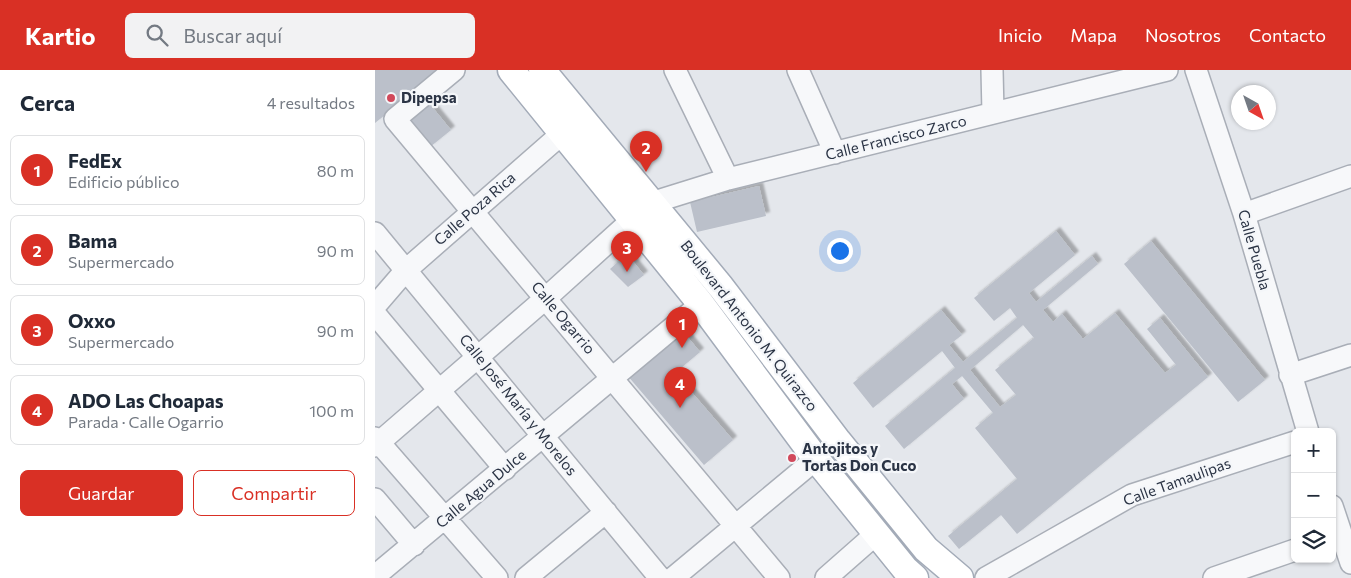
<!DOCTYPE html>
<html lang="es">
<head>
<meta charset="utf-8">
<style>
	:root { --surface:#fff; --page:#f2f2f3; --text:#1f2937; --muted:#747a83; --line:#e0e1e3; --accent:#d93025 }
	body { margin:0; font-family:Commissioner,sans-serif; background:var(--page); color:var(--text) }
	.controls { position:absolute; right:15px; bottom:15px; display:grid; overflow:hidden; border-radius:8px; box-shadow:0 1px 4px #0004 }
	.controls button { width:45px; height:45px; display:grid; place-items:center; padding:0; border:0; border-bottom:1px solid var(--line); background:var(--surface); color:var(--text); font:25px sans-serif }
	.compass { position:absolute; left:856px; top:15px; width:45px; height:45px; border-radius:50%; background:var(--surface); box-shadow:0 1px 4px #0004; rotate:140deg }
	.you { position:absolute; left:464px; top:180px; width:18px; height:18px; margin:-12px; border:4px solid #fff; border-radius:50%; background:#1a73e8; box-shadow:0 0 0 8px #1a73e833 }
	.badge { display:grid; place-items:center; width:32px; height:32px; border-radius:50%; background:var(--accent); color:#fff; font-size:16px; font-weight:700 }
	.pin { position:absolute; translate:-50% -41px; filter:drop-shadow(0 1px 2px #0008) }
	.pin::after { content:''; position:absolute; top:26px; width:18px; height:15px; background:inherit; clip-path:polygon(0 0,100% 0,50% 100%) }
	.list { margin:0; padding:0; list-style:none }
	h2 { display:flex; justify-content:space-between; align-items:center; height:65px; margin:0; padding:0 20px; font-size:21px }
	h2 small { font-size:16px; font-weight:400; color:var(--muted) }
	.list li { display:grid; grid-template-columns:32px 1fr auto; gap:15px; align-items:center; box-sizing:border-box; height:70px; margin:0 10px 10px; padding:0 10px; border:1px solid var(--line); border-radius:8px }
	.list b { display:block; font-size:19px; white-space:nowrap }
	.list p { margin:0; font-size:16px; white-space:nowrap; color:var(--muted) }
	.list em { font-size:16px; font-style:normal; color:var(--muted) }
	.actions { display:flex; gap:10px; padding:15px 20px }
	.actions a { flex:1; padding:11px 0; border:1px solid var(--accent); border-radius:8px; text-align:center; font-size:18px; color:var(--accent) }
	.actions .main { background:var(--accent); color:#fff }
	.icon { flex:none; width:28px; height:28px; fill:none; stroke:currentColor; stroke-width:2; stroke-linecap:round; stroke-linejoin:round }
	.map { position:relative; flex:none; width:976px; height:508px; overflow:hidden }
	header { display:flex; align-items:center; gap:30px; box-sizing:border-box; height:70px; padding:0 25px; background:var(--accent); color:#fff }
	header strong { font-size:24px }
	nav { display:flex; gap:28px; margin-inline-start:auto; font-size:18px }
	.search { width:350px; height:45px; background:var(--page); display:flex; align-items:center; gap:12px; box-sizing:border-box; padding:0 18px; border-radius:8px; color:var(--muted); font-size:19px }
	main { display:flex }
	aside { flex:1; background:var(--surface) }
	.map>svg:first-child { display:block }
</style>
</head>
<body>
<header>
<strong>Kartio</strong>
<div class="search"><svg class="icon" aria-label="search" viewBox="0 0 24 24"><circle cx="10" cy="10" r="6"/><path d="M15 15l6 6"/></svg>Buscar aquí</div>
<nav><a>Inicio</a><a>Mapa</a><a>Nosotros</a><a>Contacto</a></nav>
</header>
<main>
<aside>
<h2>Cerca<small>4 resultados</small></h2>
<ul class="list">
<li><span class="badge">1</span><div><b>FedEx</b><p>Edificio público</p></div><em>80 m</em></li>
<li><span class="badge">2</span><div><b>Bama</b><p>Supermercado</p></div><em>90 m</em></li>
<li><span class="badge">3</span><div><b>Oxxo</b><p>Supermercado</p></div><em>90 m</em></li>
<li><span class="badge">4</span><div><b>ADO Las Choapas</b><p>Parada · Calle Ogarrio</p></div><em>100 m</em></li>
</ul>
<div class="actions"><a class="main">Guardar</a><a>Compartir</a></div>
</aside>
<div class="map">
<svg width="976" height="508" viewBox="0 0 976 508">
	<defs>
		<filter id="shadow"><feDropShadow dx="4" dy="-4" stdDeviation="1" flood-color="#0004"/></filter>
	</defs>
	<rect width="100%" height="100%" fill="#e4e7ec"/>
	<path fill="#bbc0ca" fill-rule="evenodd" filter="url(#shadow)" d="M0,0H61L63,2L0,53Z
		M49,27L76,60L55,77L28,44Z
		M384,116L391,146L322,162L315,132Z
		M681,161L700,185L654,223L661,232L717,186L723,194L668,240L678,252L687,244L708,269L740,243L790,303L801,295L772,259L785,248L833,307L642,464L626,445L584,479L573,466L642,409L600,358L618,343L587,306L577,314L589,329L529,379L510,356L580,298L567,281L498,338L478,313L566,240L587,265L574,275L588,292L642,248L635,238L619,251L599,228ZM648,255L659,268L620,300L641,325L625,337L595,300Z
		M776,171L890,310L863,332L749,194Z
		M252,184L269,205L253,217L235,199Z
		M306,259L325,282L300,303L358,370L329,395L252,305Z"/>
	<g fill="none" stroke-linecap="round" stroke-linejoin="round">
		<defs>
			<path id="minor" d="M79,0L20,49L404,508
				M300,0L353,109
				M423,0L460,83
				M617,0L618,43
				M821,0L869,144L933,362
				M869,144L976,106
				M0,163L285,508
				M0,236L31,200L198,54
				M0,244L130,399
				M915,305L976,285
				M0,368L122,508
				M0,376L171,228L276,133L353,109L792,0
				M0,429L39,475
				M957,436L976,493
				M0,506L326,234
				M151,508L231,442
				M298,508L441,389
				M451,508L501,464
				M611,508L757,425L920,372
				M839,508L920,480"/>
			<path id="major" d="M136,0L326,234L441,389L530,499L540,508
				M167,0L346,217L463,371L551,479L585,508"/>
		</defs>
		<use href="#minor" stroke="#a9aeb7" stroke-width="24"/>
		<use href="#major" stroke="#a3abb8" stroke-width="29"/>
		<use href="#minor" stroke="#f7f8fa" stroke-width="21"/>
		<use href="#major" stroke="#fff" stroke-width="26"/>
	</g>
	<g fill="#d1495b" stroke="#f4f6f9" stroke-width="2">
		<circle cx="16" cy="28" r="5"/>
		<circle cx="417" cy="388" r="5"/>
	</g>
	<g text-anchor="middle" stroke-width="4.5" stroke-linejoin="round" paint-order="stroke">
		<g font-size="15" font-weight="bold" fill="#2b3445" stroke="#f4f6f9" text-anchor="start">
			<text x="26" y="33">Dipepsa</text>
			<text x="427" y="384">Antojitos y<tspan x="427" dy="17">Tortas Don Cuco</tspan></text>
		</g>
		<g font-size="15" fill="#2b3445" stroke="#f4f6f9">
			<text transform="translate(521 68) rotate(-14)" y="5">Calle Francisco Zarco</text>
			<text transform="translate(100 139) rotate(-41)" y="5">Calle Poza Rica</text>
			<text transform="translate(879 180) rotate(74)" y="5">Calle Puebla</text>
			<text transform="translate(188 248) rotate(50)" y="5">Calle Ogarrio</text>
			<text transform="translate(374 256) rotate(52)" y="5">Boulevard Antonio M. Quirazco</text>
			<text transform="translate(143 335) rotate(51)" y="5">Calle José María y Morelos</text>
			<text transform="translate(802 412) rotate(-20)" y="5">Calle Tamaulipas</text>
			<text transform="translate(106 419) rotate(-40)" y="5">Calle Agua Dulce</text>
		</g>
	</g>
</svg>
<div class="controls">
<button>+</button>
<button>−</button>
<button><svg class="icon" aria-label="layers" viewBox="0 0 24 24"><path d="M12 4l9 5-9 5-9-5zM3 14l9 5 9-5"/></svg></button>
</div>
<svg class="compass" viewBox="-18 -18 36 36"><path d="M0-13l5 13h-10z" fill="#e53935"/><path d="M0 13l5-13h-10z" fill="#747a83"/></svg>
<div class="you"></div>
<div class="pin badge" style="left:307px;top:278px">1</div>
<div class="pin badge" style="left:271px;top:102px">2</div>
<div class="pin badge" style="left:252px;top:202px">3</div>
<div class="pin badge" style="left:305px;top:338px">4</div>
</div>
</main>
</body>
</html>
